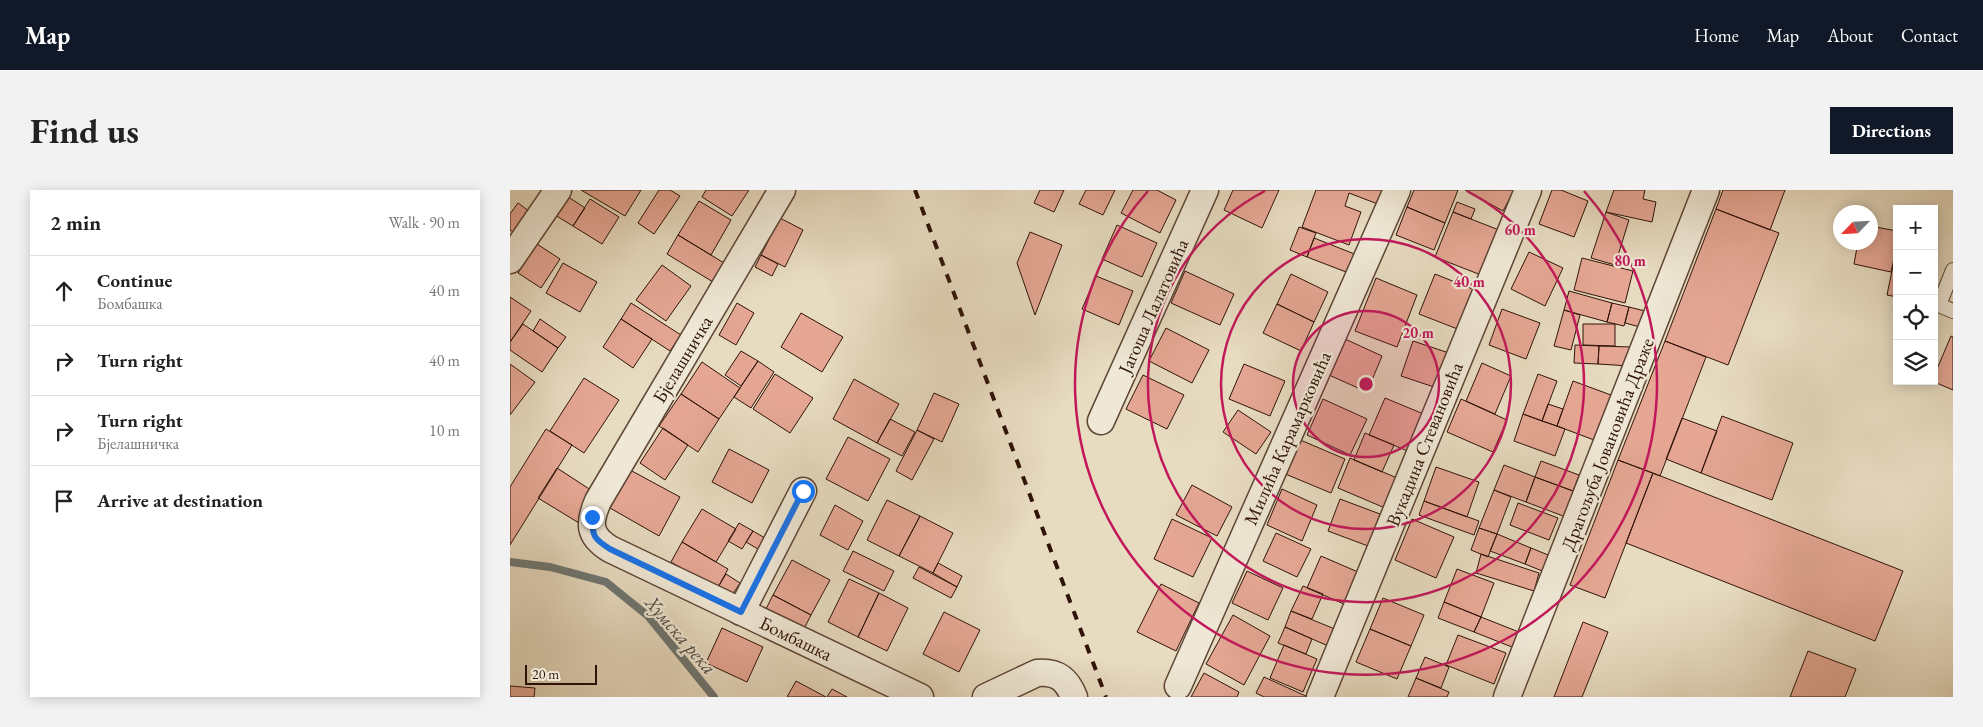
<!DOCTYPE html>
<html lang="en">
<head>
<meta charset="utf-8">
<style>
	:root { --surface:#fff; --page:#f2f2f2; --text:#222; --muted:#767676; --line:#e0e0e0; --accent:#111827 }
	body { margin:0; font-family:"EB Garamond",serif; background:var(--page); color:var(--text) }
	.controls { position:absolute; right:15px; top:15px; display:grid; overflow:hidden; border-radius:0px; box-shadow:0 2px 12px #0003 }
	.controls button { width:45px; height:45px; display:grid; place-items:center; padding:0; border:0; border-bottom:1px solid var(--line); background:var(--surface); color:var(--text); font:25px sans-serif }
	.compass { position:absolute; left:1323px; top:15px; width:45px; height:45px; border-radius:50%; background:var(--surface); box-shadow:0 2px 12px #0003; rotate:245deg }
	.scale { position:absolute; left:15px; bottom:12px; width:72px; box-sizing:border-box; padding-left:5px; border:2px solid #301308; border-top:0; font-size:14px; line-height:18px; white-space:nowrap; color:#301308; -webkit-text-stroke:4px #efe8d6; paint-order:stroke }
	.stop { position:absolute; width:15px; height:15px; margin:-11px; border:4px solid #1a73e8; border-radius:50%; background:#fff }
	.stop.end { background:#1a73e8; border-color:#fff; box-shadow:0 1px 5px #0008 }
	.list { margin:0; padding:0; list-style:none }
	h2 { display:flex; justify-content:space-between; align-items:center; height:65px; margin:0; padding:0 20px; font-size:21px }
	h2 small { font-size:16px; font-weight:400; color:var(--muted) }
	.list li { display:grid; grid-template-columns:32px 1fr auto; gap:15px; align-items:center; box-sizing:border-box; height:70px; padding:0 20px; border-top:1px solid var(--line) }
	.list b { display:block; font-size:19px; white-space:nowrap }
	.list p { margin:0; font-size:16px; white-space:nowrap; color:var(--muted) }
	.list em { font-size:16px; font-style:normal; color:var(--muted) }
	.icon { flex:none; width:28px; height:28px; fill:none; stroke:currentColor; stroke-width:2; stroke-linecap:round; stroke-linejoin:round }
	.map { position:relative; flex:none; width:1443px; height:507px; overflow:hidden; border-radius:0px }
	header { display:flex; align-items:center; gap:30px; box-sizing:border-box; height:70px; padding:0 25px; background:var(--accent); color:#fff }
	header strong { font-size:24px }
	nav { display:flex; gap:28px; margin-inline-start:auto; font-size:18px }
	.intro { display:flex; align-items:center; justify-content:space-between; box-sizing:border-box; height:120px; padding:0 30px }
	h1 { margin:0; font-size:35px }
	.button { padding:12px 22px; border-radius:0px; background:var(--accent); color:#fff; font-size:18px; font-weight:700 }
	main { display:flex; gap:30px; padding:0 30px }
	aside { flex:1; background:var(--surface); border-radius:0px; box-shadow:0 2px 12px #0003 }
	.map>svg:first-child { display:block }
</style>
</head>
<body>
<header>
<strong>Map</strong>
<nav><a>Home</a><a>Map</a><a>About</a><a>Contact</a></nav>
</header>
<div class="intro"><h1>Find us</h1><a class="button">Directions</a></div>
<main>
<aside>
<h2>2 min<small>Walk · 90 m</small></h2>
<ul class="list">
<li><svg class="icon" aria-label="ahead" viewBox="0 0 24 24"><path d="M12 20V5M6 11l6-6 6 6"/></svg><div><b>Continue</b><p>Бомбашка</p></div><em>40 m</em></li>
<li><svg class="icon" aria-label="right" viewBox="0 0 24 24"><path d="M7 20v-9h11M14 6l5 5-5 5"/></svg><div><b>Turn right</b></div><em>40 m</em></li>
<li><svg class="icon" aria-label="right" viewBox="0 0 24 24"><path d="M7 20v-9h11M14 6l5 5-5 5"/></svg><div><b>Turn right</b><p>Бјелашничка</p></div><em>10 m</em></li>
<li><svg class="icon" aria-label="arrive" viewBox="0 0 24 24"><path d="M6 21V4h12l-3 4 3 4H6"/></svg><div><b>Arrive at destination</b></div></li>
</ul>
</aside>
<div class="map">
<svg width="1443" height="507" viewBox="0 0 1443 507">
	<rect width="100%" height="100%" fill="#e7dbc0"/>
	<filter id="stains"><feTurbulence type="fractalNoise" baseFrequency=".004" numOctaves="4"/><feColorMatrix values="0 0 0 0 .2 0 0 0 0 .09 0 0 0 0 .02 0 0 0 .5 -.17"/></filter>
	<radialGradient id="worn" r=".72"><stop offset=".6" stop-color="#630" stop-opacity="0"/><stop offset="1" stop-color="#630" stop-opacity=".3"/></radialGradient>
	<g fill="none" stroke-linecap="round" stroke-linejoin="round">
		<path stroke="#6f7773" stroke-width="8" d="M0,372L40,377L96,392L138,426L204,507"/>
	</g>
	<path fill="#e5a794" stroke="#301308" d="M71,0H131L115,26Z
		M149,0H160L170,6L144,44L128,33Z
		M196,0H239L222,26L192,7Z
		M530,0H554L544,22L524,13Z
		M576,0H605L593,25L569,14Z
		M623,0H647L666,10L650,43L611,23Z
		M723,0H769L752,38L714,20Z
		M806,0H879L873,16L839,3L835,16L851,22L839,55L792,37Z
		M904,0H948L935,33L897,17Z
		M955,0H1004L993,21Z
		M1042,0H1051L1078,11L1064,47L1029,34Z
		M1104,0H1135L1133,9L1146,12L1142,32L1096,22Z
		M1213,0H1275L1260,40L1206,19Z
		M57,6L75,18L63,36L45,25Z
		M80,9L109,27L92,54L63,36Z
		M189,11L221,30L201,65L168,45Z
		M947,12L965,19L961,29L943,22Z
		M8,13L27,27L12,48L0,40V24Z
		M897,17L935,33L924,60L886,45Z
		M1206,19L1269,43L1218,175L1155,151Z
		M943,22L989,40L971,85L925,67Z
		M1096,22L1119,30L1105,75L1081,68Z
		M270,28L293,40L275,77L251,65Z
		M607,35L647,53L632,87L592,69Z
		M1360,36L1387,41V56L1381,82L1344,74L1348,52H1360Z
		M789,37L806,43L797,67L780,60Z
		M520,42L552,55L525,125L507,73Z
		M168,45L219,76L208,95L157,64Z
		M804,48L852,67L844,85L797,67Z
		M27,54L50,69L31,98L8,83Z
		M1387,56V107L1377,105Z
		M1019,62L1053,78L1035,116L1001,99Z
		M251,65L268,74L262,86L245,77Z
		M1072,68L1123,81L1115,113L1064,100Z
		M53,73L87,92L70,122L36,103Z
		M152,75L181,96L156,131L126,110Z
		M675,81L724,104L710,135L661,113Z
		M781,84L818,102L804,132L767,114Z
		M925,84L965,100L950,140L909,124Z
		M586,86L623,101L609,135L572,119Z
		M866,88L907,105L887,157L845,141Z
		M1059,101L1102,113L1097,132L1054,120Z
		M0,107L21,121L0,152Z
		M121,113L171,145L160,161L111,129Z
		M227,113L244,123L226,155L209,145Z
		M1102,113L1119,117L1114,136L1097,132Z
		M767,114L804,132L791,161L753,143Z
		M1119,117L1135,121L1130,137L1115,133Z
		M992,119L1030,133L1016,169L979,155Z
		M1054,120L1070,125L1061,160L1044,156Z
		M291,123L333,147L312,182L271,157Z
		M30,129L56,147L48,158L23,141Z
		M111,129L142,149L123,178L93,157Z
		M13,134L48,158L32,182L0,160V152Z
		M1073,134H1105V156L1073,155Z
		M656,138L699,160L682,193L639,171Z
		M1441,146L1443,147V200L1422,191H1424V186Z
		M835,149L872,166L857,202L819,185Z
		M903,151L939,163L927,198L891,186Z
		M1155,151L1196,167L1150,286L1108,270Z
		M1065,155L1089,156L1088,174L1064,173Z
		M1089,156L1121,157L1120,176L1088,174Z
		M231,161L248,171L231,196L215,185Z
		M248,171L264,182L241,218L224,207Z
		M192,172L230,198L209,229L171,204Z
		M972,173L1001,186L985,224L956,211Z
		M0,174L25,192L0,225Z
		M734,174L775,191L760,226L719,209Z
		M265,184L303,208L280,243L243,219Z
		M1028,184L1047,191L1032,231L1013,224Z
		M633,185L674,205L657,239L616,219Z
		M74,188L109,210L74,263L40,241Z
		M344,189L389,214L367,253L323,229Z
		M1063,191L1101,205L1084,250L1047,236Z
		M424,203L449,214L432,252L407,240Z
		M171,204L209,229L188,262L149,236Z
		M875,208L916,225L900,262L859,245Z
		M813,209L857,229L840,265L797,245Z
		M951,209L997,230L983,262L937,242Z
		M1038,214L1053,219L1047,236L1032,231Z
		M728,220L761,242L746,264L713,242Z
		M1013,224L1055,239L1045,266L1004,251Z
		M1212,226L1283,253L1262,310L1191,283Z
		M1172,228L1207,241L1191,283L1156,269Z
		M380,229L405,242L392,266L367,253Z
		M153,238L178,255L155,290L130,273Z
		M36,239L62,255L0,355V297Z
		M407,240L424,249L402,290L386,281Z
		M855,243L884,255L872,282L844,270Z
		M338,247L380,269L358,311L316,289Z
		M788,249L835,269L821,303L773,283Z
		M219,259L259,280L242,313L202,292Z
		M840,268L887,288L875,318L828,298Z
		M1108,270L1143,283L1095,408L1060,395Z
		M1031,271L1069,285L1063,301L1025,287Z
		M994,275L1025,287L1016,312L984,300Z
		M926,277L969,292L957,327L914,311Z
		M47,278L87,304L69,333L28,308Z
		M120,280L170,307L149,346L100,318Z
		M1143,283L1393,381L1365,451L1116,353Z
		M1025,287L1071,304L1061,329L1016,312Z
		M682,295L722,317L707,346L666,325Z
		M772,299L807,315L792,351L757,335Z
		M984,300L1001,307L987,344L969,338Z
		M830,309L870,324L858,356L818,341Z
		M377,310L410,326L389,366L357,350Z
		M914,311L969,331L964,345L909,325Z
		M1008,313L1048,328L1039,350L1000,335Z
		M325,315L353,331L338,360L310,345Z
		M192,319L226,339L206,372L172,352Z
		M410,326L443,343L423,383L389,366Z
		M662,329L702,348L683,387L644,369Z
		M902,329L944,347L926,388L885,370Z
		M229,333L243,341L232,359L218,351Z
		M969,338L987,344L978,367L961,360Z
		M243,341L260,351L253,362L236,352Z
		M766,343L801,359L787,387L753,371Z
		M987,344L1021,358L1015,374L980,361Z
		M172,352L218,379L207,399L161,372Z
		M1021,358L1048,369L1042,385L1015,374Z
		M343,361L384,381L374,401L333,381Z
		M971,364L1029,383L1024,401L966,383Z
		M811,366L848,382L834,414L797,398Z
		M282,370L320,390L301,425L263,405Z
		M428,373L452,386L447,397L423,383Z
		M409,377L447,397L441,408L403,388Z
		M947,379L984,393L971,427L934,412Z
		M737,381L773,398L758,430L722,413Z
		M216,384L230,393L221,407L207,399Z
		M339,389L369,403L348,447L318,432Z
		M651,394L689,413L666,461L627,442Z
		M793,396L813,404L802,429L781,421Z
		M369,403L398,418L377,461L348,447Z
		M263,405L301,425L294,439L256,419Z
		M873,408L914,425L901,456L860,439Z
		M934,412L971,427L964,442L928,428Z
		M781,421L832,442L825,459L775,437Z
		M434,422L470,440L449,482L413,464Z
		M723,425L760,446L734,495L696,474Z
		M971,427L1019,446L1012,461L964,442Z
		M1073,432L1098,442L1072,507H1044Z
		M775,437L802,449L796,464L768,453Z
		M212,438L253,457L237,492L196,473Z
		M860,439L901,456L887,489L846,472Z
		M948,445L996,463L984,494L936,475Z
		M774,455L807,469L793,502L760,488Z
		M1298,461L1346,479L1335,507H1280Z
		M915,467L939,477L931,498L906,488Z
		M694,483L729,502L727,507H681Z
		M754,487L798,507H754L746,503Z
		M906,488L939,502L937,507H898Z
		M286,491L316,507H277Z
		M0,496L25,498L24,507H0Z
		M322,499L337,507H317Z"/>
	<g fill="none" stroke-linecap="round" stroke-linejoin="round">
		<defs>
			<path id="lane" d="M1443,80L1429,115L1443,121"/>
			<path id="street" d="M272,0L88,311C78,334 79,346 100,359L410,507
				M0,70L48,0
				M591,231L695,0
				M231,422L293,301
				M668,496L887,0
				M476,507L527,483C547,481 557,489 564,507
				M810,507L1018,0
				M997,507L1196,0"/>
		</defs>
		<use href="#lane" stroke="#5e4536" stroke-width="16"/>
		<use href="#street" stroke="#5e4536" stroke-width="29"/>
		<use href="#lane" stroke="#efe8d6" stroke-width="14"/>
		<use href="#street" stroke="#efe8d6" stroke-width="26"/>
		<path stroke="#301308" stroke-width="4" stroke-dasharray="9 9" stroke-linecap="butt" d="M405,0L596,507"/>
	</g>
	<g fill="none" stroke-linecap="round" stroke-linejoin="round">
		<path stroke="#1a73e8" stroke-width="6" d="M82,327C82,346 84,349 100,359L231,422L293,301"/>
	</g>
	<circle cx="856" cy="194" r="73" fill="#c2185b" fill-opacity=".12"/>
	<g fill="none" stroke="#c2185b" stroke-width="2.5">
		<circle cx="856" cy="194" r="73"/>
		<circle cx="856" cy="194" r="145"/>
		<path d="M957 1A218 218 0 1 1 755 1"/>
		<path d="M1074 1A291 291 0 1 1 638 1"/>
	</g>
	<g text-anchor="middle" stroke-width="4.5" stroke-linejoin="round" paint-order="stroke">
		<g font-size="19" fill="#301308" stroke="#efe8d6">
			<text transform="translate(643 116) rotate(-66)" y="7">Јагоша Лалатовића</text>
			<text transform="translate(172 169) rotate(-59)" y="7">Бјелашничка</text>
			<text transform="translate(777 248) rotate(-66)" y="7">Милића Карамарковића</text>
			<text transform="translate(914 254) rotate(-68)" y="7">Вукадина Стевановића</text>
			<text transform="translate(1097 254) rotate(-69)" y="7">Драгољуба Јовановића Драже</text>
			<text transform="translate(286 448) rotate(26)" y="7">Бомбашка</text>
		</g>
		<g font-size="20" font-style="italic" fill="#554d47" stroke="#efe8d6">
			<text transform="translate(171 445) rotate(49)" y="7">Хумска река</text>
		</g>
	</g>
	<circle cx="856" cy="194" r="8" fill="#c2185b" stroke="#efe8d6" stroke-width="2.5"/>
	<g font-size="15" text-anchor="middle" font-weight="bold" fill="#c2185b" stroke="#efe8d6" stroke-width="4.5" stroke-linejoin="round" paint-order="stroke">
		<text x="1010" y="45">60 m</text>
		<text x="1120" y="76">80 m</text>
		<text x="959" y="97">40 m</text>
		<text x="908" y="148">20 m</text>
	</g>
	<rect width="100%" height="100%" filter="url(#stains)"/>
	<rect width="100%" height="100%" fill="url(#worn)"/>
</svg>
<div class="controls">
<button>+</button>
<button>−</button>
<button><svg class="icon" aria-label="locate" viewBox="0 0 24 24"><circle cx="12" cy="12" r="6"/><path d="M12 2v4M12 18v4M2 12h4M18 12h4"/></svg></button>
<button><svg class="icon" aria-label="layers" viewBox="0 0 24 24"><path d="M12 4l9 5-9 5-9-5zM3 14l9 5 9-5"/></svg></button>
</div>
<svg class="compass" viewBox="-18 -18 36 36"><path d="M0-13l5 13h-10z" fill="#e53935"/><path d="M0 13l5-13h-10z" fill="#767676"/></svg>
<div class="scale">20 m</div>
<div class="stop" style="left:293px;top:301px"></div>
<div class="stop end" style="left:82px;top:327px"></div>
</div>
</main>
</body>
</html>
